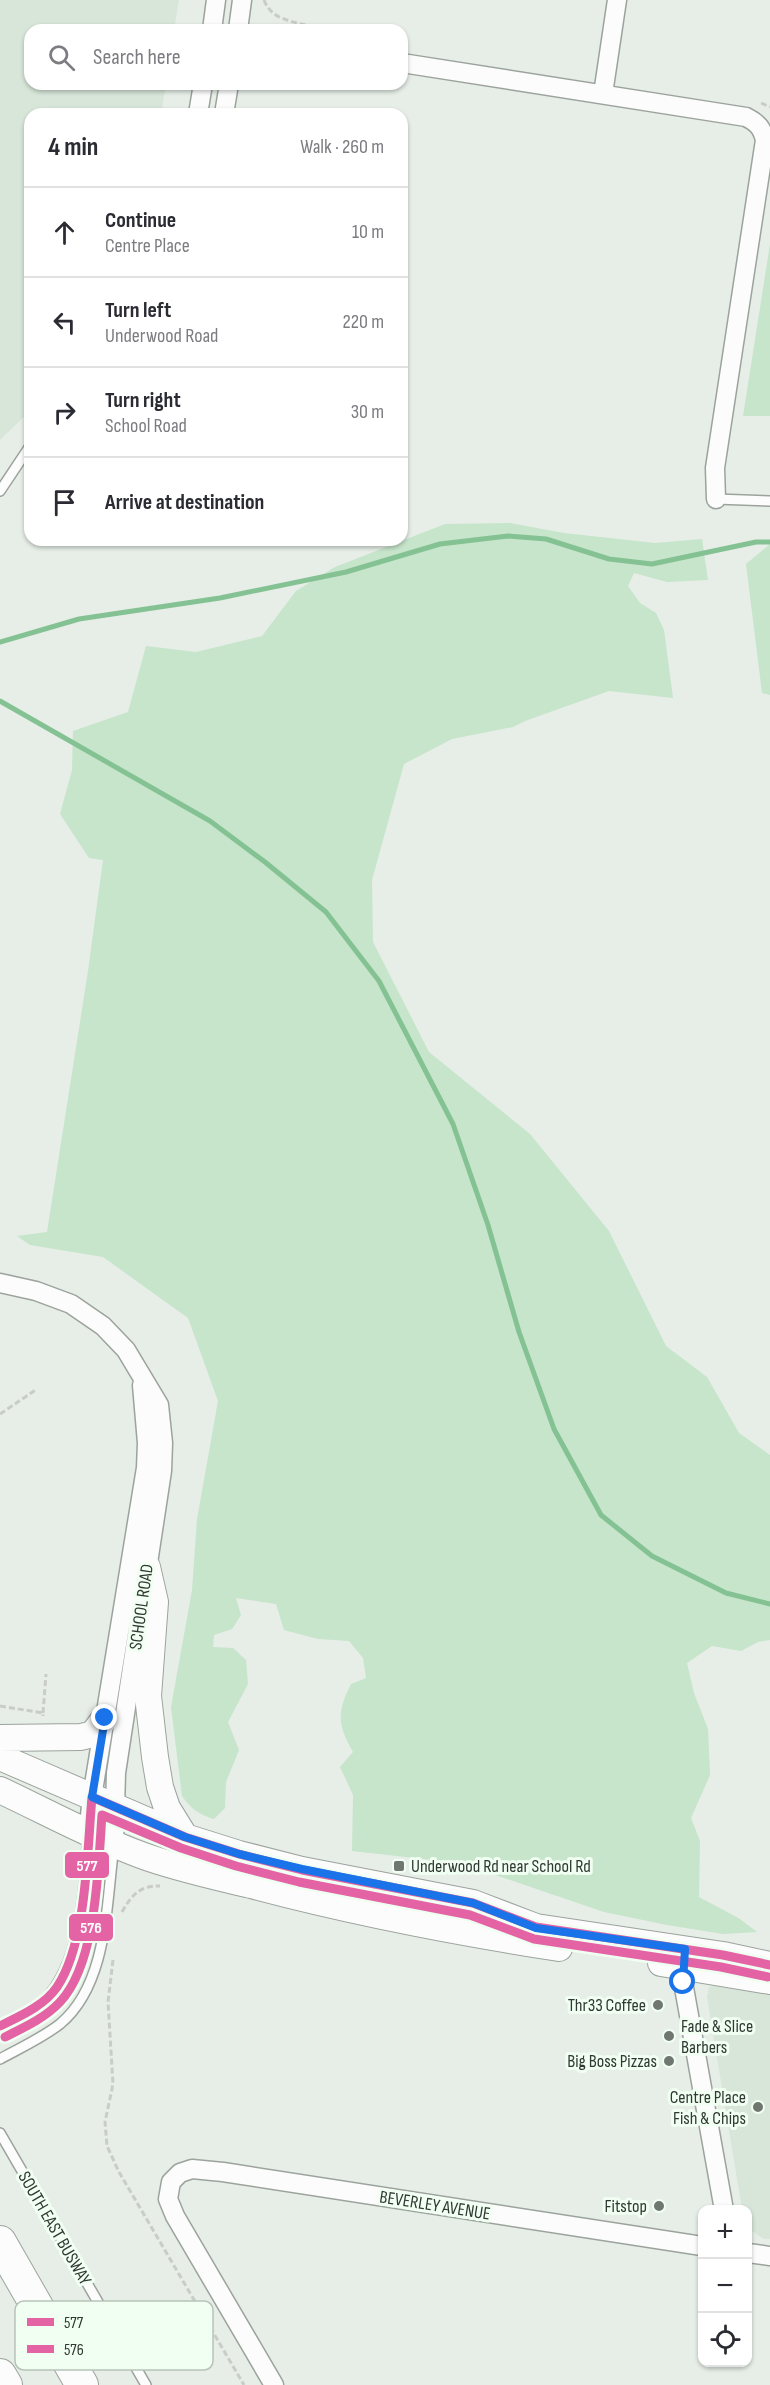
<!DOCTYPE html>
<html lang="en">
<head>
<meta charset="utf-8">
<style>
	:root { --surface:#fff; --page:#f7f7f7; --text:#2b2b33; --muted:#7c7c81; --line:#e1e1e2 }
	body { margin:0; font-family:"Sofia Sans Condensed",sans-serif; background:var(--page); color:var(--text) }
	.controls { position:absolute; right:18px; bottom:18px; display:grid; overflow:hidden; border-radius:12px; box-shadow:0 2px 4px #0004 }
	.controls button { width:54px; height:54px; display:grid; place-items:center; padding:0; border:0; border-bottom:2px solid var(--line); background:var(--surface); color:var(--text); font:30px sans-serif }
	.stop { position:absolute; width:18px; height:18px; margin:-14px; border:4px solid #1a73e8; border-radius:50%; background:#fff }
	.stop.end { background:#1a73e8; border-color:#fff; box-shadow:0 2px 6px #0008 }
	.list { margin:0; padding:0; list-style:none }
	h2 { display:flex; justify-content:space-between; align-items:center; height:78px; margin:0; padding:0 24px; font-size:26px }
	h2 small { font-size:20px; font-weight:400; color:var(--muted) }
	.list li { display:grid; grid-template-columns:39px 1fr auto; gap:18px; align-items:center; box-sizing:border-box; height:90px; padding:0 24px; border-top:2px solid var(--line) }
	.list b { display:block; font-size:22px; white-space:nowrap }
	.list p { margin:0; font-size:20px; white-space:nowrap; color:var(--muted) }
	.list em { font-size:20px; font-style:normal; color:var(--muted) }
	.icon { flex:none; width:33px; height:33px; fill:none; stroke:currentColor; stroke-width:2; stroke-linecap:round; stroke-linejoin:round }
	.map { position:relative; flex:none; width:770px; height:2385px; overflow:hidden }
	.search { position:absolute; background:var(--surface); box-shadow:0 2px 4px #0004; left:24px; top:24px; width:384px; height:66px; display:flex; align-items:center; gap:15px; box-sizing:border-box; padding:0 21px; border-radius:18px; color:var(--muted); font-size:22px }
	.panel { position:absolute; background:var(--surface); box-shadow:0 2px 4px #0004; left:24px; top:108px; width:384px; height:438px; border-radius:18px }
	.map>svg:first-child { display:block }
</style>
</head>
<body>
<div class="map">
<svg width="770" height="2385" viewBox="0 0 770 2385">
	<rect width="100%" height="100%" fill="#e6eee7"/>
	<path fill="#d7e6d9" d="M0,0H179L174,30H30V84H166L161,114H30V411L0,440Z
		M720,1984L770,1990V2239H764L749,2229L748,2210L742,2209L707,1997L709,1987Z"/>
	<path fill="#c6e5cb" d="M770,244V416H743Z
		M510,523L564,533L655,543L702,539L708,580L667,582L634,573L628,586L640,603L656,613L664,630L673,698L609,691L525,721L513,727L452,739L404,764L372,880L373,942L429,1052L530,1134L609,1231L666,1346L707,1377L739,1433L770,1455V1640L758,1642L741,1651L712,1646L687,1663L694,1693L708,1729L710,1775L691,1818L700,1841L699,1897L740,1919L757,1932L723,1934L667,1925L604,1912L460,1863L352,1851L353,1795L340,1767L353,1752C337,1724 337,1712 351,1684L366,1678L363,1658L349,1641L318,1639L284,1630L276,1604L236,1598L241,1615L232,1629L214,1635L213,1647L233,1648L246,1660L248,1684L228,1722L239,1750L226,1782L225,1808L214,1819C200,1815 191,1809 182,1796L171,1707L192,1590L197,1519L218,1401L188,1318L103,1257L30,1245L17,1236L47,1232L88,971L103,860L89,858L60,814L72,770L73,731L128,712L146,646L196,652L262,636L296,591L335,567L445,524Z
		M770,544V695L762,693L746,564Z"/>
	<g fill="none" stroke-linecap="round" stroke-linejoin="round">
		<path stroke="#85c293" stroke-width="5" d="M0,642L79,619L220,598L346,572L440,544L508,536L546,539L609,559L652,564L756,542H770
			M0,701L210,821L265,862L326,912L379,981L453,1124L488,1225L519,1332L554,1429L601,1515L652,1556L726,1593L770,1604"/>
		<defs>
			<path id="lane" d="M0,491L30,446
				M716,499L770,501
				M0,2026C12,2020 27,2015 37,2007C83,1970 83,1890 88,1836
				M0,2059C20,2048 42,2038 60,2024C108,1984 106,1904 114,1846
				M0,2133L146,2385"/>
			<path id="street" d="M212,30L216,0
				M238,30L242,0
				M402,63L746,117C758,123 762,128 765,140L715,468L716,499
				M603,94L617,0
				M198,114L203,84
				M224,114L229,84
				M0,1283L36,1291L71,1304L103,1326L126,1350L159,1405L163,1443L162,1471L116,1773L114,1844
				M88,1834L92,1797L146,1468L147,1443L142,1385
				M684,1957L683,1982L724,2210
				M748,2253L770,2256
				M274,2385L175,2216L168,2199L171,2182L180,2173L192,2169L223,2172L702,2246"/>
			<path id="secondary" d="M147,1567L155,1602L148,1696L155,1757L160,1787L167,1808L185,1837
				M0,1738L81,1737L93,1734L105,1718
				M0,1757L185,1837L239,1854L302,1870L473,1903L536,1927L723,1955L770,1965
				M0,1790C47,1812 92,1837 141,1855C176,1868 214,1876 251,1885C352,1912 456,1932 559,1948
				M661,1963L770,1981"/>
			<path id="highway" d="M0,2242L82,2385
				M0,2375L6,2385"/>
		</defs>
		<use href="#lane" stroke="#9ca39d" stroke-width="12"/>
		<use href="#street" stroke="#9ca39d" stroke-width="21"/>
		<use href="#secondary" stroke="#9ca39d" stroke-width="28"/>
		<use href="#highway" stroke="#9ca39d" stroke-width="34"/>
		<path stroke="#c9ccc9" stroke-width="3" stroke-dasharray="6 3" stroke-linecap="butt" d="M264,0C273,24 301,21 322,30
			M761,103L770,107
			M0,1414L37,1389
			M0,1706L43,1713V1716
			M43,1713L46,1674
			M122,1912C131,1896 140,1885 160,1886
			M113,1960L108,2002L113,2084L105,2122L107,2146L119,2172L244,2385"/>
		<use href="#lane" stroke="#fbfcfb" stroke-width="9"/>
		<use href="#street" stroke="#fbfcfb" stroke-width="18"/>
		<use href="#secondary" stroke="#fbfcfb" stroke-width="26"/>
		<use href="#highway" stroke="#fbfcfb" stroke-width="32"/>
		<defs>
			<path id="bus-1" d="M0,2026C20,2016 44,2006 57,1987C87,1943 87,1850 92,1797L185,1837L239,1854L302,1870L473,1903L536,1927L723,1955L770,1965"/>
			<path id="bus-2" d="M5,2037C25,2027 45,2018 60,2002C97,1963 98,1867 102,1815L181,1848L236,1866L299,1882L470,1915L534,1939L721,1967L768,1977"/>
		</defs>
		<use href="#bus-1" stroke="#f0fff2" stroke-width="14"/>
		<use href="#bus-2" stroke="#f0fff2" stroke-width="14"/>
		<use href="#bus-1" stroke="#e463a4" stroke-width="9"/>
		<use href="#bus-2" stroke="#e463a4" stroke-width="9"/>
	</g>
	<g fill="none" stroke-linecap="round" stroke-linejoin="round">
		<path stroke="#1a73e8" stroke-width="8" d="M105,1718L92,1797L185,1837L239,1854L302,1869L473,1903L536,1928L685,1949L683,1982"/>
	</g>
	<g fill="#707771" stroke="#f0fff2" stroke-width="2">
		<rect x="393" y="1860" width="12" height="12" rx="3"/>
		<circle cx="658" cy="2005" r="6"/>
		<circle cx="669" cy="2036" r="6"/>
		<circle cx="669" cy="2061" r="6"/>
		<circle cx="758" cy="2107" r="6"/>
		<circle cx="659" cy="2206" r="6"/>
	</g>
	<g text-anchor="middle" stroke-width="6" stroke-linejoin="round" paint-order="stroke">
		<g font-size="18" fill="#313732" stroke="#f0fff2">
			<text transform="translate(141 1607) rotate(-82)" y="6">SCHOOL ROAD</text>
			<text transform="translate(435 2205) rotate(9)" y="6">BEVERLEY AVENUE</text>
			<text transform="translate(55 2228) rotate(60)" y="6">SOUTH EAST BUSWAY</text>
		</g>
		<g font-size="18" fill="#313732" stroke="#f0fff2" text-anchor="end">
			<text x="411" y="1872" text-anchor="start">Underwood Rd near School Rd</text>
			<text x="646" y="2011">Thr33 Coffee</text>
			<text x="681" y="2032" text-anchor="start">Fade &amp; Slice<tspan x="681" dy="21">Barbers</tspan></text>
			<text x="657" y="2067">Big Boss Pizzas</text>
			<text x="746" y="2103">Centre Place<tspan x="746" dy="21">Fish &amp; Chips</tspan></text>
			<text x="647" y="2212">Fitstop</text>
		</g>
	</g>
	<rect x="15" y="2301" width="198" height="69" rx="9" fill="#f0fff2" stroke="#b7c3b8" stroke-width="1.5"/>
	<rect x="27" y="2318" width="27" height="8" fill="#e463a4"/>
	<rect x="27" y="2345" width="27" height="8" fill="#e463a4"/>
	<g font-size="16" fill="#313732">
		<text x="64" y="2328">577</text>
		<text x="64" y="2355">576</text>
	</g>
	<g stroke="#f0fff2" stroke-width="2">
		<rect x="64" y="1851" width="46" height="28" rx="6" fill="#e463a4"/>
		<rect x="68" y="1913" width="46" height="29" rx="6" fill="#e463a4"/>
	</g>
	<g font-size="16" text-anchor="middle" font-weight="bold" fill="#fff">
		<text x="87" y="1871">577</text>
		<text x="91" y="1933">576</text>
	</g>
</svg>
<div class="controls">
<button>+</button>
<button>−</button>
<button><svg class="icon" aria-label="locate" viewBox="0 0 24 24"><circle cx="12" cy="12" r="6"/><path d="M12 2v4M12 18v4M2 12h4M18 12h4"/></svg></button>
</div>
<div class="stop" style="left:683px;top:1982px"></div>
<div class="stop end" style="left:105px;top:1718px"></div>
<div class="search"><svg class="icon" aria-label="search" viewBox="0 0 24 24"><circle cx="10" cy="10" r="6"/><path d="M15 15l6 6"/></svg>Search here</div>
<section class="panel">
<h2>4 min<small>Walk · 260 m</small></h2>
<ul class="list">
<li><svg class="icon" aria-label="ahead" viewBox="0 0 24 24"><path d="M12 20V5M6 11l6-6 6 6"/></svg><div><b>Continue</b><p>Centre Place</p></div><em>10 m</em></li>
<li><svg class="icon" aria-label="left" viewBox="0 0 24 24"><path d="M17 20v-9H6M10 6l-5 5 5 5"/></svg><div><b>Turn left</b><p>Underwood Road</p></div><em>220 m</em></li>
<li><svg class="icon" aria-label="right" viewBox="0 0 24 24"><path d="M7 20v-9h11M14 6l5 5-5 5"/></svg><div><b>Turn right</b><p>School Road</p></div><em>30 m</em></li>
<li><svg class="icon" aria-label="arrive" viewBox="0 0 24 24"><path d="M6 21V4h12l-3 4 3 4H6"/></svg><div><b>Arrive at destination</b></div></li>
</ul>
</section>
</div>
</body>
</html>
